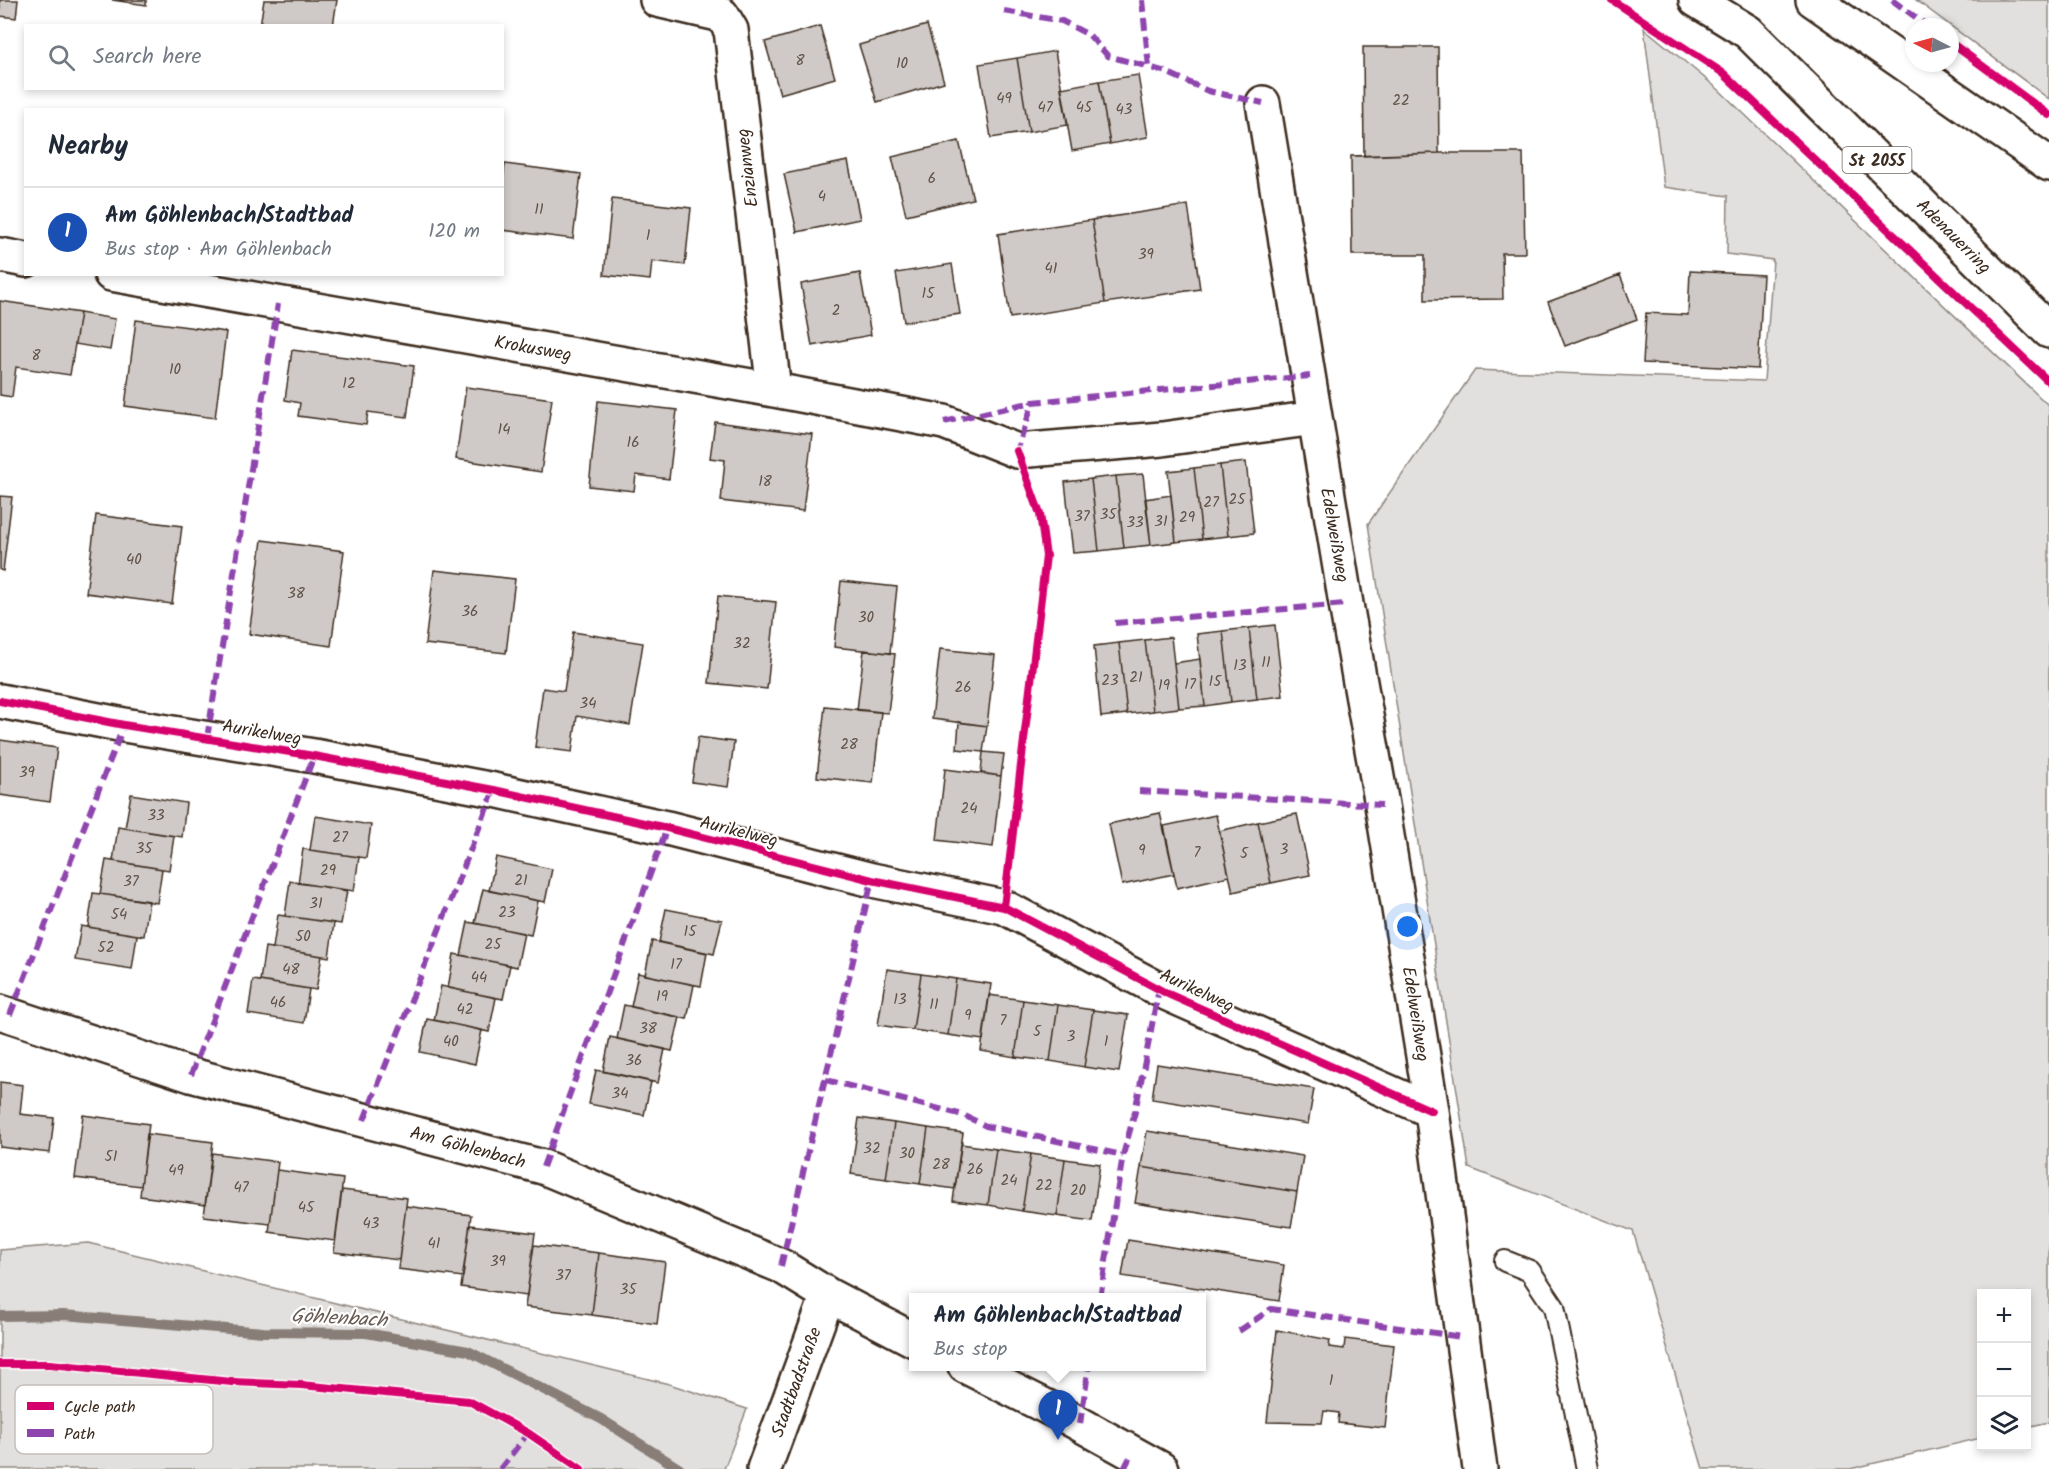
<!DOCTYPE html>
<html lang="en">
<head>
<meta charset="utf-8">
<style>
	:root { --surface:#fff; --page:#f6f6f7; --text:#1f2937; --muted:#747a83; --line:#e0e1e3; --accent:#c8321e }
	body { margin:0; font-family:Kalam,sans-serif; background:var(--page); color:var(--text) }
	.controls { position:absolute; right:18px; bottom:18px; display:grid; overflow:hidden; border-radius:0px; box-shadow:0 3px 9px #0003 }
	.controls button { width:54px; height:54px; display:grid; place-items:center; padding:0; border:0; border-bottom:2px solid var(--line); background:var(--surface); color:var(--text); font:30px sans-serif }
	.compass { position:absolute; left:1905px; top:18px; width:54px; height:54px; border-radius:50%; background:var(--surface); box-shadow:0 3px 9px #0003; rotate:276deg }
	.you { position:absolute; left:1408px; top:927px; width:21px; height:21px; margin:-15px; border:4px solid #fff; border-radius:50%; background:#1a73e8; box-shadow:0 0 0 9px #1a73e833 }
	.badge { display:grid; place-items:center; width:39px; height:39px; border-radius:50%; background:var(--accent); color:#fff; font-size:20px; font-weight:700 }
	.pin { position:absolute; translate:-50% -50px; filter:drop-shadow(0 2px 3px #0008) }
	.pin::after { content:''; position:absolute; top:32px; width:21px; height:18px; background:inherit; clip-path:polygon(0 0,100% 0,50% 100%) }
	.popup { position:absolute; left:909px; top:1293px; width:297px; height:78px; box-sizing:border-box; display:grid; place-content:center; border-radius:0px; background:var(--surface); filter:drop-shadow(0 2px 4px #0005); font-size:20px; white-space:nowrap; color:var(--muted) }
	.popup b { font-size:22px; color:var(--text) }
	.popup::after { content:''; position:absolute; left:50%; top:100%; margin-left:-12px; border:12px solid transparent; border-top-color:var(--surface) }
	.list { margin:0; padding:0; list-style:none }
	h2 { display:flex; justify-content:space-between; align-items:center; height:78px; margin:0; padding:0 24px; font-size:26px }
	h2 small { font-size:20px; font-weight:400; color:var(--muted) }
	.list li { display:grid; grid-template-columns:39px 1fr auto; gap:18px; align-items:center; box-sizing:border-box; height:90px; padding:0 24px; border-top:2px solid var(--line) }
	.list b { display:block; font-size:22px; white-space:nowrap }
	.list p { margin:0; font-size:20px; white-space:nowrap; color:var(--muted) }
	.list em { font-size:20px; font-style:normal; color:var(--muted) }
	.icon { flex:none; width:33px; height:33px; fill:none; stroke:currentColor; stroke-width:2; stroke-linecap:round; stroke-linejoin:round }
	.map { position:relative; flex:none; width:2049px; height:1469px; overflow:hidden }
	.search { position:absolute; background:var(--surface); box-shadow:0 3px 9px #0003; left:24px; top:24px; width:480px; height:66px; display:flex; align-items:center; gap:15px; box-sizing:border-box; padding:0 21px; border-radius:0px; color:var(--muted); font-size:22px }
	.panel { position:absolute; background:var(--surface); box-shadow:0 3px 9px #0003; left:24px; top:108px; width:480px; height:168px; border-radius:0px }
	.map>svg:first-child { display:block }
</style>
</head>
<body>
<div class="map">
<svg width="2049" height="1469" viewBox="0 0 2049 1469">
	<rect width="100%" height="100%" fill="#fff"/>
	<filter id="ink" filterUnits="userSpaceOnUse"><feTurbulence type="fractalNoise" baseFrequency=".0167" numOctaves="2"/><feDisplacementMap in="SourceGraphic" scale="12" xChannelSelector="R" yChannelSelector="G"/><feConvolveMatrix kernelMatrix="1 2 1 2 8 2 1 2 1" color-interpolation-filters="sRGB"/></filter>
	<g filter="url(#ink)">
		<path fill="#e2e0de" stroke="#8e857e" stroke-width="1.5" d="M1916,0H2049V99Z
			M1644,28L1718,89L2049,406V1422L2027,1427L2026,1294H1982L1981,1438L1850,1469H1703L1633,1231L1469,1168L1368,524L1475,370L1764,381L1773,260L1727,254L1728,196L1664,187Z
			M88,1243L669,1384L747,1409L724,1469H0V1250Z"/>
		<g fill="none" stroke-linecap="round" stroke-linejoin="round">
			<path stroke="#887e77" stroke-width="10" d="M0,1316L64,1315L263,1332L366,1333L468,1351L601,1419L680,1469"/>
		</g>
		<path fill="#cfcac7" stroke="#3b2a1e" stroke-width="1.5" d="M0,0H18L16,18L0,16Z
			M112,0H146V5Z
			M264,0H337L333,26H260Z
			M927,25L944,82L877,102L859,45Z
			M820,26L835,78L780,94L765,42Z
			M1363,47H1438L1439,153L1364,156Z
			M1055,51L1068,125L1029,132L1017,58Z
			M1017,58L1029,132L991,138L979,64Z
			M1138,75L1148,137L1110,144L1099,81Z
			M1099,81L1110,144L1072,151L1061,88Z
			M959,141L973,199L906,215L892,157Z
			M1439,153H1523L1525,253H1502L1503,299L1425,300V255H1352L1351,156Z
			M848,161L860,219L797,232L784,174Z
			M505,164L581,174L573,239L502,230V187Z
			M612,199L691,208L685,265L652,261L650,280L604,275Z
			M1188,205L1200,289L1105,303L1092,220Z
			M1092,220L1105,303L1010,318L998,234Z
			M952,264L960,314L904,322L896,273Z
			M1690,271L1763,275L1758,369L1643,363L1646,313L1688,315Z
			M860,273L871,335L812,346L801,284Z
			M1620,275L1637,319L1565,346L1548,302Z
			M0,301L80,313L70,375L16,367L12,397L0,395Z
			M80,313L115,319L110,350L75,344Z
			M136,320L226,332L215,418L125,406Z
			M292,350L414,366L407,417L368,412L366,425L298,416L300,403L285,400Z
			M466,387L552,399L541,472L456,459Z
			M598,401L677,410L669,479L636,475L634,491L589,486Z
			M715,422L812,434L803,511L721,501L725,460L710,458Z
			M1246,462L1254,533L1228,536L1220,465Z
			M1220,465L1228,536L1202,539L1194,468Z
			M1194,468L1202,539L1176,542L1168,471Z
			M1143,474L1151,545L1124,548L1116,476Z
			M1116,476L1124,548L1099,551L1091,479Z
			M1091,479L1099,551L1073,553L1065,482Z
			M1171,495L1176,542L1151,545L1145,499Z
			M0,496L12,497L3,571L0,570Z
			M96,515L182,526L172,604L86,593Z
			M262,540L344,551L331,646L249,634Z
			M434,570L515,579L506,653L425,644Z
			M841,581L897,587L890,653L834,647Z
			M718,596L776,602L767,689L709,683Z
			M1275,625L1283,696L1257,699L1249,628Z
			M1249,628L1257,699L1231,702L1223,631Z
			M1223,631L1231,702L1205,706L1197,634Z
			M573,632L643,643L630,725L577,716L572,752L535,747L543,688L564,691Z
			M1171,637L1179,708L1153,711L1145,640Z
			M1145,640L1153,711L1127,714L1119,643Z
			M1119,643L1127,714L1101,717L1094,646Z
			M940,649L995,655L987,726L932,719Z
			M864,650L895,654L888,713L857,710Z
			M1200,659L1205,706L1179,708L1174,663Z
			M825,706L881,712L873,783L817,777Z
			M959,722L987,726L983,752L957,749Z
			M698,737L734,742L728,787L692,782Z
			M0,740L57,748L50,802L0,795Z
			M983,752L1004,754L1001,776L981,773Z
			M945,769L1001,776L993,847L937,840Z
			M131,794L186,803L182,837L125,828Z
			M1160,813L1174,874L1122,885L1109,824Z
			M1297,814L1310,875L1271,883L1258,822Z
			M1216,815L1229,876L1177,888L1164,826Z
			M315,816L371,825L366,858L310,850Z
			M1258,822L1271,883L1233,892L1219,831Z
			M118,827L174,836L169,870L113,861Z
			M303,849L359,857L354,891L298,883Z
			M496,857L552,869L545,902L489,891Z
			M106,860L162,869L157,903L100,894Z
			M290,881L347,891L341,924L285,916Z
			M483,889L538,901L531,935L475,923Z
			M93,893L149,901L144,936L88,927Z
			M666,909L722,920L714,954L659,942Z
			M278,915L334,923L329,957L273,948Z
			M468,922L524,933L517,967L461,955Z
			M81,926L137,935L132,969L75,960Z
			M652,941L707,953L701,986L645,975Z
			M265,947L322,956L316,990L260,981Z
			M454,954L510,965L503,999L448,988Z
			M887,969L921,974L913,1030L878,1025Z
			M638,973L694,985L687,1019L631,1007Z
			M921,974L956,979L948,1035L913,1030Z
			M956,979L991,984L983,1040L948,1035Z
			M253,980L309,989L304,1023L248,1014Z
			M441,986L496,998L489,1032L434,1020Z
			M989,995L1023,1000L1015,1057L981,1051Z
			M1023,1000L1058,1005L1050,1061L1015,1057Z
			M624,1005L680,1017L672,1051L617,1039Z
			M1058,1005L1093,1010L1084,1067L1050,1061Z
			M1093,1010L1128,1015L1119,1072L1084,1067Z
			M427,1019L482,1030L475,1064L420,1052Z
			M610,1037L665,1049L658,1083L603,1071Z
			M1157,1064L1314,1089L1308,1124L1152,1099Z
			M596,1070L651,1082L644,1115L589,1104Z
			M0,1082L23,1085L20,1114L54,1118L50,1153L0,1147Z
			M83,1115L149,1124L141,1186L75,1178Z
			M859,1118L894,1123L886,1179L851,1174Z
			M894,1123L928,1128L920,1184L886,1179Z
			M928,1128L963,1133L955,1189L920,1184Z
			M1147,1131L1303,1156L1297,1192L1141,1167Z
			M147,1134L213,1142L205,1205L140,1196Z
			M961,1144L996,1149L988,1205L953,1201Z
			M996,1149L1031,1154L1022,1211L988,1205Z
			M212,1153L278,1162L270,1224L204,1216Z
			M1031,1154L1065,1159L1057,1216L1022,1211Z
			M1065,1159L1100,1164L1092,1221L1057,1216Z
			M1141,1167L1297,1192L1291,1227L1135,1203Z
			M277,1170L343,1179L335,1241L269,1232Z
			M342,1190L407,1198L399,1260L334,1252Z
			M406,1206L471,1215L463,1277L398,1269Z
			M470,1225L535,1233L527,1296L461,1287Z
			M1128,1240L1284,1265L1279,1301L1122,1276Z
			M534,1245L599,1253L592,1315L525,1307Z
			M599,1253L665,1262L657,1324L592,1315Z
			M1277,1330L1330,1340L1329,1347L1344,1349L1345,1339L1394,1345L1385,1428L1338,1423L1339,1413L1324,1411L1322,1423L1267,1422Z"/>
		<g fill="none" stroke-linecap="round" stroke-linejoin="round">
			<defs>
				<path id="service" d="M1505,1261L1530,1271L1554,1307L1587,1469"/>
				<path id="minor" d="M657,0L722,15L731,30L774,390
					M1263,103L1346,604L1382,805L1432,1111L1480,1469
					M0,255L26,260
					M111,274L774,390L944,422L1017,451L1162,439L1315,418
					M0,701L124,725L314,756L494,790L667,828L872,880L1004,907L1168,994L1432,1111
					M0,1012L191,1075L543,1167L781,1266L828,1295L914,1340
					M965,1366L1067,1417L1161,1469
					M764,1469L828,1295"/>
				<path id="primary" d="M1696,0L1748,32L2049,331
					M1813,0L2049,164"/>
			</defs>
			<use href="#service" stroke="#3b2a1e" stroke-width="24"/>
			<use href="#minor" stroke="#3b2a1e" stroke-width="38"/>
			<use href="#primary" stroke="#3b2a1e" stroke-width="38"/>
			<use href="#service" stroke="#fff" stroke-width="20"/>
			<use href="#minor" stroke="#fff" stroke-width="33"/>
			<use href="#primary" stroke="#fff" stroke-width="33"/>
			<path stroke="#8e44ad" stroke-width="6" stroke-dasharray="12 6" stroke-linecap="butt" d="M1142,0L1149,67L1166,72L1208,91L1263,103
				M1892,0L1929,27
				M1004,11L1062,21L1089,35L1108,56L1149,67
				M944,422L1033,402L1310,376
				M1019,455L1017,451L1033,402
				M1115,623L1346,604
				M207,738L278,304
				M1139,791L1382,805
				M10,1015L124,725
				M191,1075L314,756
				M826,1080L963,1115L986,1126L1123,1155
				M364,1120L494,790
				M543,1167L667,828
				M781,1266L872,880
				M1100,1298L1123,1155L1135,1112L1159,989
				M1239,1331L1271,1309L1462,1337
				M1080,1424L1089,1366
				M500,1469L528,1433
				M1124,1469L1132,1453"/>
			<defs>
				<path id="cycleway" d="M1612,0L1723,73L2049,382
					M1950,42L2049,115
					M0,701L124,725L314,756L494,790L667,828L872,880L1004,907L1168,994L1432,1111
					M1004,907L1046,556L1040,514L1017,451
					M0,1364H50L232,1382L301,1385L469,1401L528,1433L581,1469"/>
			</defs>
			<use href="#cycleway" stroke="#fff" stroke-width="11"/>
			<use href="#cycleway" stroke="#d6006c" stroke-width="8"/>
		</g>
	</g>
	<g text-anchor="middle" stroke-width="4.5" stroke-linejoin="round" paint-order="stroke">
		<g font-size="15" fill="#605248">
			<text x="800" y="65">8</text>
			<text x="902" y="68">10</text>
			<text x="1004" y="103">49</text>
			<text x="1401" y="105">22</text>
			<text x="1045" y="112">47</text>
			<text x="1084" y="112">45</text>
			<text x="1124" y="114">43</text>
			<text x="932" y="183">6</text>
			<text x="822" y="201">4</text>
			<text x="539" y="214">11</text>
			<text x="648" y="240">1</text>
			<text x="1146" y="259">39</text>
			<text x="1051" y="273">41</text>
			<text x="928" y="298">15</text>
			<text x="836" y="315">2</text>
			<text x="36" y="360">8</text>
			<text x="175" y="374">10</text>
			<text x="349" y="388">12</text>
			<text x="504" y="434">14</text>
			<text x="633" y="447">16</text>
			<text x="765" y="486">18</text>
			<text x="1237" y="504">25</text>
			<text x="1211" y="507">27</text>
			<text x="1108" y="519">35</text>
			<text x="1082" y="521">37</text>
			<text x="1187" y="522">29</text>
			<text x="1161" y="526">31</text>
			<text x="1135" y="527">33</text>
			<text x="134" y="564">40</text>
			<text x="296" y="598">38</text>
			<text x="470" y="616">36</text>
			<text x="866" y="622">30</text>
			<text x="742" y="648">32</text>
			<text x="1266" y="667">11</text>
			<text x="1240" y="670">13</text>
			<text x="1136" y="682">21</text>
			<text x="1110" y="685">23</text>
			<text x="1215" y="686">15</text>
			<text x="1190" y="689">17</text>
			<text x="1164" y="690">19</text>
			<text x="963" y="692">26</text>
			<text x="588" y="708">34</text>
			<text x="849" y="749">28</text>
			<text x="27" y="777">39</text>
			<text x="969" y="813">24</text>
			<text x="156" y="820">33</text>
			<text x="340" y="842">27</text>
			<text x="144" y="853">35</text>
			<text x="1284" y="854">3</text>
			<text x="1142" y="855">9</text>
			<text x="1197" y="857">7</text>
			<text x="1244" y="858">5</text>
			<text x="328" y="875">29</text>
			<text x="521" y="885">21</text>
			<text x="131" y="886">37</text>
			<text x="316" y="908">31</text>
			<text x="507" y="917">23</text>
			<text x="119" y="919">54</text>
			<text x="690" y="936">15</text>
			<text x="303" y="941">50</text>
			<text x="493" y="949">25</text>
			<text x="106" y="952">52</text>
			<text x="676" y="969">17</text>
			<text x="291" y="974">48</text>
			<text x="479" y="982">44</text>
			<text x="662" y="1001">19</text>
			<text x="900" y="1004">13</text>
			<text x="278" y="1007">46</text>
			<text x="934" y="1009">11</text>
			<text x="465" y="1014">42</text>
			<text x="968" y="1020">9</text>
			<text x="1003" y="1025">7</text>
			<text x="648" y="1033">38</text>
			<text x="1037" y="1036">5</text>
			<text x="1071" y="1041">3</text>
			<text x="451" y="1046">40</text>
			<text x="1106" y="1046">1</text>
			<text x="634" y="1065">36</text>
			<text x="620" y="1098">34</text>
			<text x="872" y="1153">32</text>
			<text x="907" y="1158">30</text>
			<text x="111" y="1161">51</text>
			<text x="941" y="1169">28</text>
			<text x="975" y="1174">26</text>
			<text x="176" y="1175">49</text>
			<text x="1009" y="1185">24</text>
			<text x="1044" y="1190">22</text>
			<text x="241" y="1192">47</text>
			<text x="1078" y="1195">20</text>
			<text x="306" y="1212">45</text>
			<text x="371" y="1228">43</text>
			<text x="434" y="1248">41</text>
			<text x="498" y="1266">39</text>
			<text x="563" y="1280">37</text>
			<text x="628" y="1294">35</text>
			<text x="1331" y="1385">1</text>
		</g>
		<rect fill="#fff" stroke="#766a62" stroke-width="1.5" x="1842.5" y="147" width="69" height="26" rx="4.5"/>
		<g font-size="16" font-weight="bold" fill="#3b2a1e">
			<text x="1877" y="166">St 2055</text>
		</g>
		<g font-size="18" fill="#3b2a1e" stroke="#fff">
			<text transform="translate(747 168) rotate(-97)" y="6">Enzianweg</text>
			<text transform="translate(1954 236) rotate(45)" y="6">Adenauerring</text>
			<text transform="translate(533 348) rotate(10)" y="6">Krokusweg</text>
			<text transform="translate(1335 535) rotate(80)" y="6">Edelweißweg</text>
			<text transform="translate(262 732) rotate(10)" y="6">Aurikelweg</text>
			<text transform="translate(739 831) rotate(14)" y="6">Aurikelweg</text>
			<text transform="translate(1197 990) rotate(25)" y="6">Aurikelweg</text>
			<text transform="translate(1416 1014) rotate(81)" y="6">Edelweißweg</text>
			<text transform="translate(468 1147) rotate(15)" y="6">Am Göhlenbach</text>
			<text transform="translate(796 1382) rotate(-70)" y="6">Stadtbadstraße</text>
		</g>
		<g font-size="20" font-style="italic" fill="#685b52" stroke="#fff">
			<text transform="translate(339 1317) rotate(3)" y="7">Göhlenbach</text>
		</g>
	</g>
	<rect x="15" y="1385" width="198" height="69" rx="9" fill="#fff" stroke="#c4bfbc" stroke-width="1.5"/>
	<rect x="27" y="1402" width="27" height="8" fill="#d6006c"/>
	<rect x="27" y="1429" width="27" height="8" fill="#8e44ad"/>
	<g font-size="16" fill="#3b2a1e">
		<text x="64" y="1412">Cycle path</text>
		<text x="64" y="1439">Path</text>
	</g>
</svg>
<div class="controls">
<button>+</button>
<button>−</button>
<button><svg class="icon" aria-label="layers" viewBox="0 0 24 24"><path d="M12 4l9 5-9 5-9-5zM3 14l9 5 9-5"/></svg></button>
</div>
<svg class="compass" viewBox="-18 -18 36 36"><path d="M0-13l5 13h-10z" fill="#e53935"/><path d="M0 13l5-13h-10z" fill="#747a83"/></svg>
<div class="you"></div>
<div class="pin badge" style="left:1058px;top:1440px;background:#1a4fb4">1</div>
<div class="popup"><b>Am Göhlenbach/Stadtbad</b>Bus stop</div>
<div class="search"><svg class="icon" aria-label="search" viewBox="0 0 24 24"><circle cx="10" cy="10" r="6"/><path d="M15 15l6 6"/></svg>Search here</div>
<section class="panel">
<h2>Nearby<small></small></h2>
<ul class="list">
<li><span class="badge" style="background:#1a4fb4">1</span><div><b>Am Göhlenbach/Stadtbad</b><p>Bus stop · Am Göhlenbach</p></div><em>120 m</em></li>
</ul>
</section>
</div>
</body>
</html>
